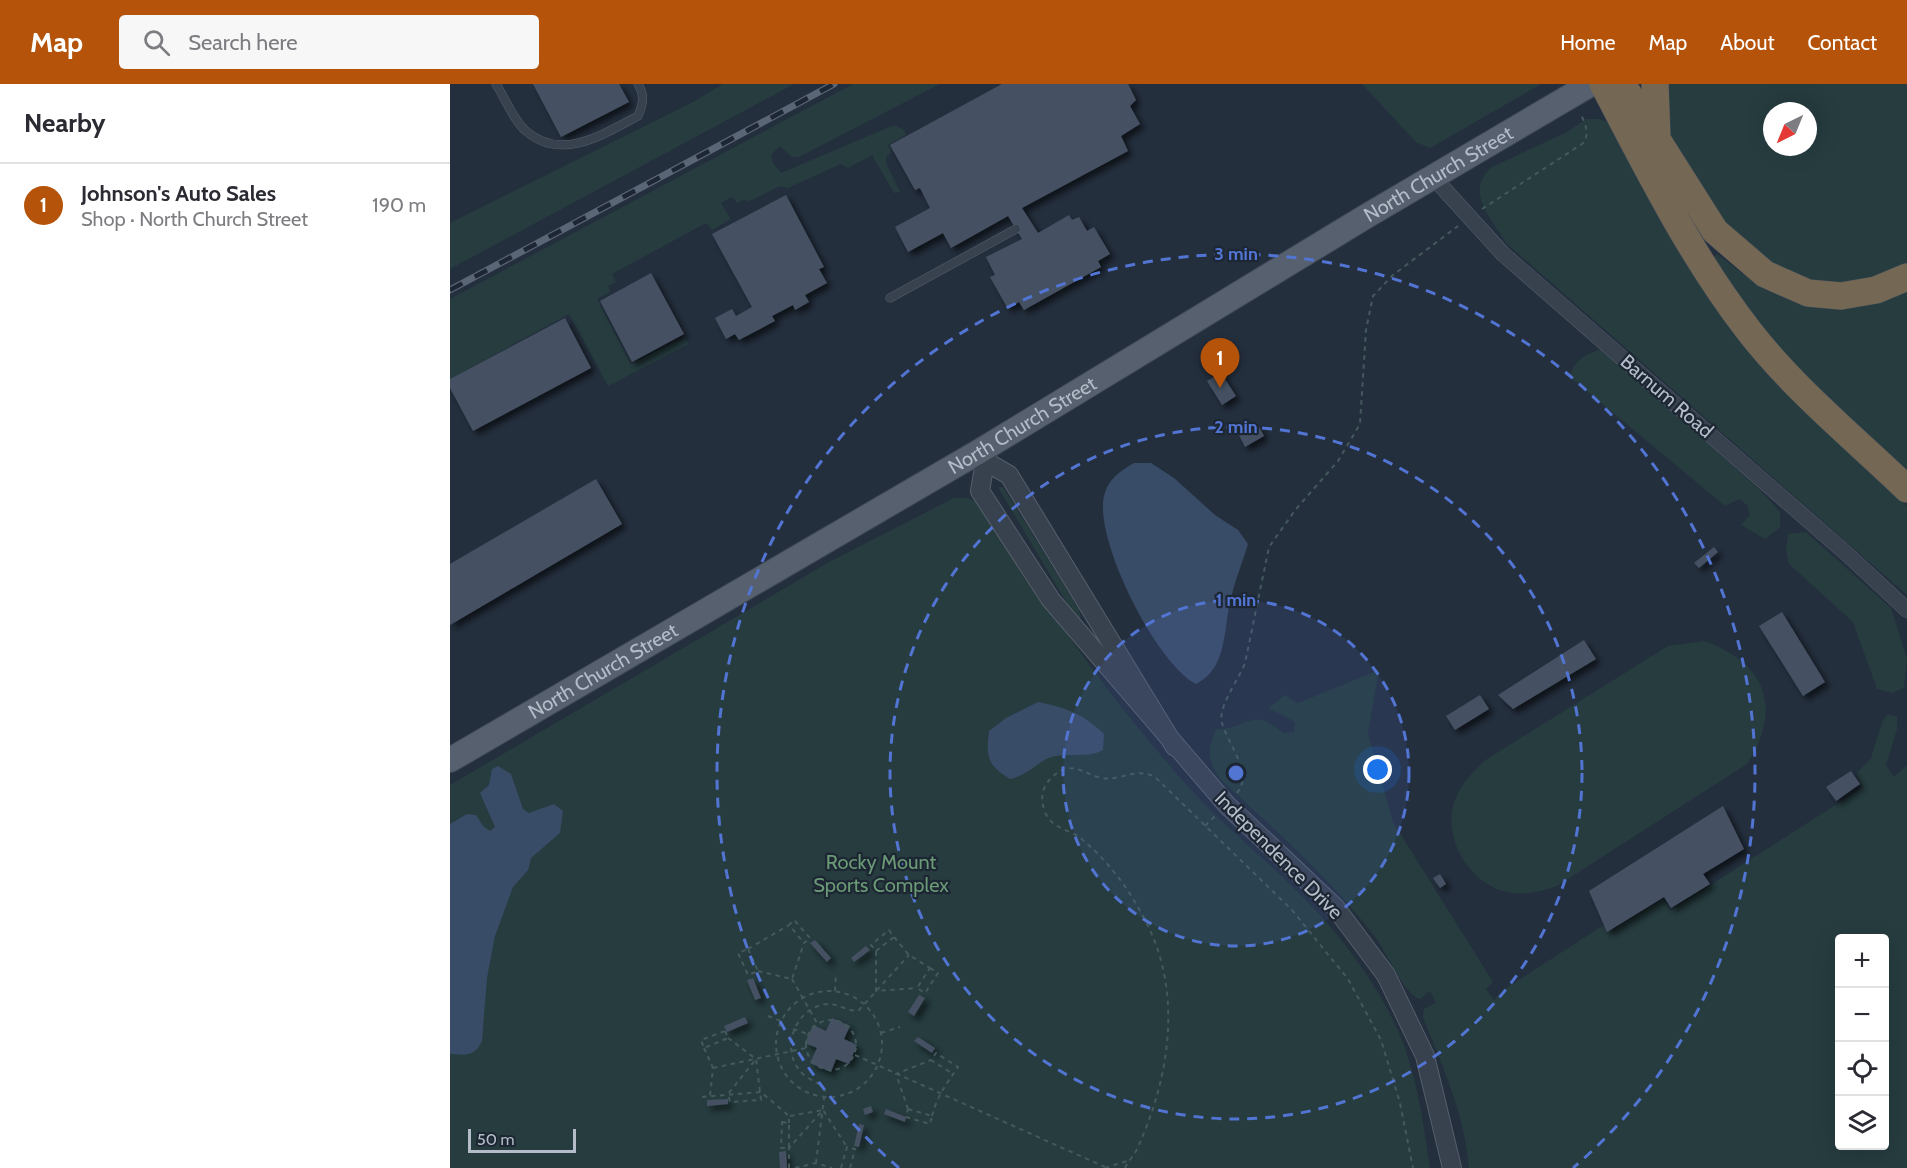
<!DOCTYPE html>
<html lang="en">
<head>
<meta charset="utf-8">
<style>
	:root { --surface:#fff; --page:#f7f7f7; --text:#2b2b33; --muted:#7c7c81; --line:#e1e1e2; --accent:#b45309 }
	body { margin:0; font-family:Cabin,sans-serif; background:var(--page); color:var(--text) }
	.controls { position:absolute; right:18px; bottom:18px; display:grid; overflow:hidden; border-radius:6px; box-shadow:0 6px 24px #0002 }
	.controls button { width:54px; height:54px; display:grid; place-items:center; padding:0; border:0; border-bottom:2px solid var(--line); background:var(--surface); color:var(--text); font:30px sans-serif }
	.compass { position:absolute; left:1313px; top:18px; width:54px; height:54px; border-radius:50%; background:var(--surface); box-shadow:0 6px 24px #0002; rotate:223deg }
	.scale { position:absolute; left:18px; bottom:15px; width:108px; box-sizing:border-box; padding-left:6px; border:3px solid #b4bcc9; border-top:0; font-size:16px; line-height:21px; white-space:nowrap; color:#b4bcc9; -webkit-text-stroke:4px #1d2633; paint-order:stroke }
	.you { position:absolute; left:928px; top:686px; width:21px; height:21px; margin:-15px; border:4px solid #fff; border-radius:50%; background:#1a73e8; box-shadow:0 0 0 9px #1a73e833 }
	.badge { display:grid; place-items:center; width:39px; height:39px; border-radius:50%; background:var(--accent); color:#fff; font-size:20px; font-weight:700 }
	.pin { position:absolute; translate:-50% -50px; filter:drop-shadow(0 2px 3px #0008) }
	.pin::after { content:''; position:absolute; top:32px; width:21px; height:18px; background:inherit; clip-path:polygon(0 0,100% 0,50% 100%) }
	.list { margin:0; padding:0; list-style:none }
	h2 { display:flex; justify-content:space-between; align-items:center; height:78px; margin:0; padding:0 24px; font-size:26px }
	h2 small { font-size:20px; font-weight:400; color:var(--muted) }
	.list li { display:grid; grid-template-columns:39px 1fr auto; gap:18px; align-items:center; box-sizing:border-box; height:84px; padding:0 24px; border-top:2px solid var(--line) }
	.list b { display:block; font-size:22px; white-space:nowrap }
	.list p { margin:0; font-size:20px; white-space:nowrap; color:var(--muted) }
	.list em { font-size:20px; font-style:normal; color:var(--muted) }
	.icon { flex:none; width:33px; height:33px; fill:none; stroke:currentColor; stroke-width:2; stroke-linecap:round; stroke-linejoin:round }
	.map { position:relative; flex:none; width:1457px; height:1084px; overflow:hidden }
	header { display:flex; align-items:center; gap:36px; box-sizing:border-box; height:84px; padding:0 30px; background:var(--accent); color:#fff }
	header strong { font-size:28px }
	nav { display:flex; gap:33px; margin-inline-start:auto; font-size:21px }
	.search { width:420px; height:54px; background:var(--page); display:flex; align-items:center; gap:15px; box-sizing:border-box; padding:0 21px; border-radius:6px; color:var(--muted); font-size:22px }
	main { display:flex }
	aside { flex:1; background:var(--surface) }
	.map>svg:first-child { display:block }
</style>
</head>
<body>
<header>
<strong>Map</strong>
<div class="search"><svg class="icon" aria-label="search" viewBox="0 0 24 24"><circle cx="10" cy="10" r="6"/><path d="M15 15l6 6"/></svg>Search here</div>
<nav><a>Home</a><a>Map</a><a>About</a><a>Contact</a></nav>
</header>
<main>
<aside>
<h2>Nearby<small></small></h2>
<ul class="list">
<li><span class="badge">1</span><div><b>Johnson's Auto Sales</b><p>Shop · North Church Street</p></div><em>190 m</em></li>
</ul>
</aside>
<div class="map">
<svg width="1457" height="1084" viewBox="0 0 1457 1084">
	<defs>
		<filter id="shadow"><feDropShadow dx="4.5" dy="4.5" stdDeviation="3" flood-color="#0009"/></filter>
	</defs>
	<rect width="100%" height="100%" fill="#242f3e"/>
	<path fill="#263c3f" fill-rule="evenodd" d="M273,0H344L0,185V139L243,18Z
		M403,0H490L349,73H342L330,62L321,71L323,79L331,89L444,41L454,46L456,51L438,61L441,69L436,73V79L450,108L444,109L422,71L398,84L391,80L338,104L330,102L298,118L295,115L287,119L282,113L271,119L281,135L262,146L256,139L162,190L166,198L158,202L160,208L147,215L181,280L235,253L239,260L158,302L119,230L0,295V215Z
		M912,0H1091L980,64L966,58Z
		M1213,0H1457V183L1423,200L1373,202L1323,182L1270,134L1226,65L1214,38ZM1322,27H1358V63H1322Z
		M1137,35H1150L1163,41L1361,331L1457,422V511L1056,159C1043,135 1013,108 1042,83L1115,49Z
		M1267,170L1309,202L1457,201V395L1347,285L1305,235L1262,174Z
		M1151,265L1309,405L1330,428V443L1315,455L1291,441L1300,431L1297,421L1289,415L1275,422L1120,293C1124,275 1136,271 1151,265Z
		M548,403H553L629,525L631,536L625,533Z
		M504,414H518L531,420C591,517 658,612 734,698C771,740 815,774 854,814C891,852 927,899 948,947C967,990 973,1038 980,1084H0V701L381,477Z
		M1356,448L1441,524L1457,575L1454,604L1442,609L1427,605L1403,538L1339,480L1336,467L1338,450Z
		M1254,557C1316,579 1333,624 1297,680L1107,802C1092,807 1078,811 1062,809C1025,804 997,764 1002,728C1005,706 1021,689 1037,675L1218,562Z
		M929,586L918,650L943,738L1043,898L1036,905L1044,916L1056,904L1157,839L1163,846L1213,814L1220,827L1412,704L1407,689L1421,674L1432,638L1438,630L1447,633V645L1436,681L1444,693L1457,681V1084H1019C1015,1032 992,981 973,933L974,925L986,919L980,907L970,915C953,910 937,868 925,853C881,795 825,746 771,696C757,677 757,666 766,645C800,645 799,621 834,649L844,648L845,638L818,624L835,611L848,619ZM1390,854H1434V1062H1390Z"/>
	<path fill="#394c67" d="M684,379H701L724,394L765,431L788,446L798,460C792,480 783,501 779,523C774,550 775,586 746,600C706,579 644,456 654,412C658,395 670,387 684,379Z
		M588,618C615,623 635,631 654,650L653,666C639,674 621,669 606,672C590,674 580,691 560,695C537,681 536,673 539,647L556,634Z
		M48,682L61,690L73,725L79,729L104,720L113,727L110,749L81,774L78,786L63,803L45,852L37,894L32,957C25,973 15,971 0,970V740L17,730L26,731L33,742L40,747L45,743L30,709L39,701L42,685Z"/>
	<path fill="#455162" filter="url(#shadow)" d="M83,0H169L179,18L111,53Z
		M552,0H678L686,16L680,22L690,40L671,52L678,67L572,124L588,149L619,131L622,136L629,133L637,147L644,143L660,170L648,177L651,183L574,226L569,218L558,225L540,193L545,191L536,173L572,155L558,132L501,164L493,149L458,168L445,143L480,124L470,104L465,106L440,61Z
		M336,111L374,183L369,185L377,199L355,211L359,218L345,226L343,221L322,232L325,237L289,256L285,250L276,255L265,234L282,225L286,232L302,223L262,150Z
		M201,189L234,250L182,278L150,217Z
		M115,234L141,284L23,347L0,304V295Z
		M771,289L786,312L772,321L757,297Z
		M807,339L814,352L795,363L788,349Z
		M146,395L172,440L0,541V480Z
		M1264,463L1268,468L1249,484L1244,479Z
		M1332,528L1375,598L1353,612L1309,542Z
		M1134,556L1146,575L1063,625L1048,611Z
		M1030,611L1039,625L1005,646L996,632Z
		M1401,687L1410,700L1386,717L1376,703Z
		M1273,722L1294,765L1253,790L1260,800L1221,824L1214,813L1157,848L1139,807Z
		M990,790L996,800L990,804L983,794Z
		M365,856L381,874L377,878L360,859Z
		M416,862L420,866L404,878L401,874Z
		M303,894L311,914L305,916L297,896Z
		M469,911L475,914L464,932L458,928Z
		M295,933L298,939L277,948L274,942Z
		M382,934L400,942L394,955L407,961L399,980L386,975L381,988L360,979L367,964L355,959L363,941L376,947Z
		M468,953L485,964L482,969L464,957Z
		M278,1015V1020L257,1022V1016Z
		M421,1022L423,1028L415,1031L413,1025Z
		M436,1025L456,1033L455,1038L434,1030Z
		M409,1040L414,1041L409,1063L404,1062Z
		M336,1067L337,1084H330L329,1068Z"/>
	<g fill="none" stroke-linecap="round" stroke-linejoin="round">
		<defs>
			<path id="service" d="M46,0C55,14 64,37 76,47C111,78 154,50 188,32C193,20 195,12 188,0
				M440,214L566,145"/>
			<path id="minor" d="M983,93L1053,170L1397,470L1457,526"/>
			<path id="tertiary" d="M725,663L559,391L535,377L530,407L601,516L777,721L885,823L936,891L975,972L1002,1084"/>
			<g id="primary">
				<path id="s1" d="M0,676L530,367L915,133L1141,0"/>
			</g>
			<path id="motorway" d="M1153,0C1198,85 1240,171 1299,247C1344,305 1404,354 1457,405
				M1172,0L1265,147L1315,190L1358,209L1391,212L1426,206L1457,193
				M1205,0L1207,54"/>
		</defs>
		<use href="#service" stroke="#565f6c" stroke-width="9"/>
		<use href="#minor" stroke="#565f6c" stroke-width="16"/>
		<use href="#tertiary" stroke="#565f6c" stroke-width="20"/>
		<use href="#primary" stroke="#414a57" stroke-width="26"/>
		<use href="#motorway" stroke="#434c59" stroke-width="28"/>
		<path stroke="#44595c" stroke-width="2" stroke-dasharray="4.5 4.5" stroke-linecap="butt" d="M1032,125L1132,60C1141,51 1135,39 1130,29
			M787,709C804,689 777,659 772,639C767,624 789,595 795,579L819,463L846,425L888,377L910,340L916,246L923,212L943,191L1008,142
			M755,742L766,731
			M444,853L459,871L480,884
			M298,865L308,887L298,891L288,869Z
			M298,865L339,841
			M426,867L444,853L439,846L421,861L426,867V907L467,904
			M480,884L488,889L475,909L467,904Z
			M308,887L342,895L354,859L360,854L344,836L339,841L354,859
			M342,895L367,939
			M326 960a53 53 0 1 1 106 0a53 53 0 1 1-106 0Z
			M385,907L386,889
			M318,932L331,937
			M356 961a25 25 0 1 1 50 0a25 25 0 1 1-50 0Z
			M343,945L358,950
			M275,947L278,954L254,964L251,956Z
			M431,949L450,943
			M278,954L306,975L311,1016L280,1018L278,1010L306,975
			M254,964L263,984L260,1012
			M405,971L655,1083
			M263,984L356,964
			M252,1013L311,1008L339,1032V1039
			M458,1025L446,990L481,976
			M458,1025L482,1032L480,1040L456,1033Z
			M340,1032L373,1026
			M482,1032C488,1010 496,1001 508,983L486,969L481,976L503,990
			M332,1038L339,1039V1064H331Z
			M366,1079L375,1006C370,998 360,997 353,990C328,967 345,922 378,920C389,919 398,929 409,926L459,871
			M339,1084V1064L373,1026L397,1063
			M345,1084L366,1079L382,1084
			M391,1084L397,1063L405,1065L400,1084
			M655,1084L677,1077
			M675,1084C678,1077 684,1072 687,1065C719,996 733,911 697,840C681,808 661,780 634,757C622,745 602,746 595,728C587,707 597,694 615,684C634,684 637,691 652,694C671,697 685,683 705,693L842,826L898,895L931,956L950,1019L963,1084"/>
		<use href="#service" stroke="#38414e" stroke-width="8"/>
		<use href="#minor" stroke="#38414e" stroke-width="15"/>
		<use href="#tertiary" stroke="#38414e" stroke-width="18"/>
		<use href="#primary" stroke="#56606e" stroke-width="24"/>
		<use href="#motorway" stroke="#746855" stroke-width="27"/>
		<defs>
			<path id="rail" d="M0,206L384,0"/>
		</defs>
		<use href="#rail" stroke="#5a6575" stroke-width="7"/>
		<use href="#rail" stroke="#1d2633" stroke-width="4.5" stroke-dasharray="14" stroke-linecap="butt"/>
	</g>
	<circle cx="786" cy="689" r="173" fill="#5274d3" fill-opacity=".12"/>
	<g fill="none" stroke="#5274d3" stroke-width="3" stroke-dasharray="10 8">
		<circle cx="786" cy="689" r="173"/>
		<circle cx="786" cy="689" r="346"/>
		<path d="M449 1084A519 519 0 1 1 1123 1084"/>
	</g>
	<g text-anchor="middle" stroke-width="4.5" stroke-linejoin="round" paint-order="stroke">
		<g font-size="20" fill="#b4bcc9" stroke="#1d2633">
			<text dy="7" stroke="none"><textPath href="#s1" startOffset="1149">North Church Street</textPath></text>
			<text transform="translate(1217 312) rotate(41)" y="7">Barnum Road</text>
			<text dy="7" stroke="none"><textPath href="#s1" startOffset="663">North Church Street</textPath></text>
			<text dy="7" stroke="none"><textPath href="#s1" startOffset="177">North Church Street</textPath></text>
			<text transform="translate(829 771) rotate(45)" y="7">Independence Drive</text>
		</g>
		<g font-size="20" fill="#6b9a76" stroke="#1d2633">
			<text x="431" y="785">Rocky Mount<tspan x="431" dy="23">Sports Complex</tspan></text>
		</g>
	</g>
	<circle cx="786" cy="689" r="9" fill="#5274d3" stroke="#1d2633" stroke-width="3"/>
	<g font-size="18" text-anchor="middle" font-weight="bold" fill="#5274d3" stroke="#1d2633" stroke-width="4.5" stroke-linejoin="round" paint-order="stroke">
		<text x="786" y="176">3 min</text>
		<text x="786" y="349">2 min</text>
		<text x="786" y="522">1 min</text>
	</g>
</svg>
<div class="controls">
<button>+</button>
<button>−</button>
<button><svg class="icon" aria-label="locate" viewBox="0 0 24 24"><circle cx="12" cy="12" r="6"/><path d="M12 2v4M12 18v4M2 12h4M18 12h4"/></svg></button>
<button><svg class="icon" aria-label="layers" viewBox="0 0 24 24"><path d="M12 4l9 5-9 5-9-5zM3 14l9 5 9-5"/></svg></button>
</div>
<svg class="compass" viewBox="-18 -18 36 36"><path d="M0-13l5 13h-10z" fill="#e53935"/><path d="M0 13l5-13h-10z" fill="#7c7c81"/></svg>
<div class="scale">50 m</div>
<div class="you"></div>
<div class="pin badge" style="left:770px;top:304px">1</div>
</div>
</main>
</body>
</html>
